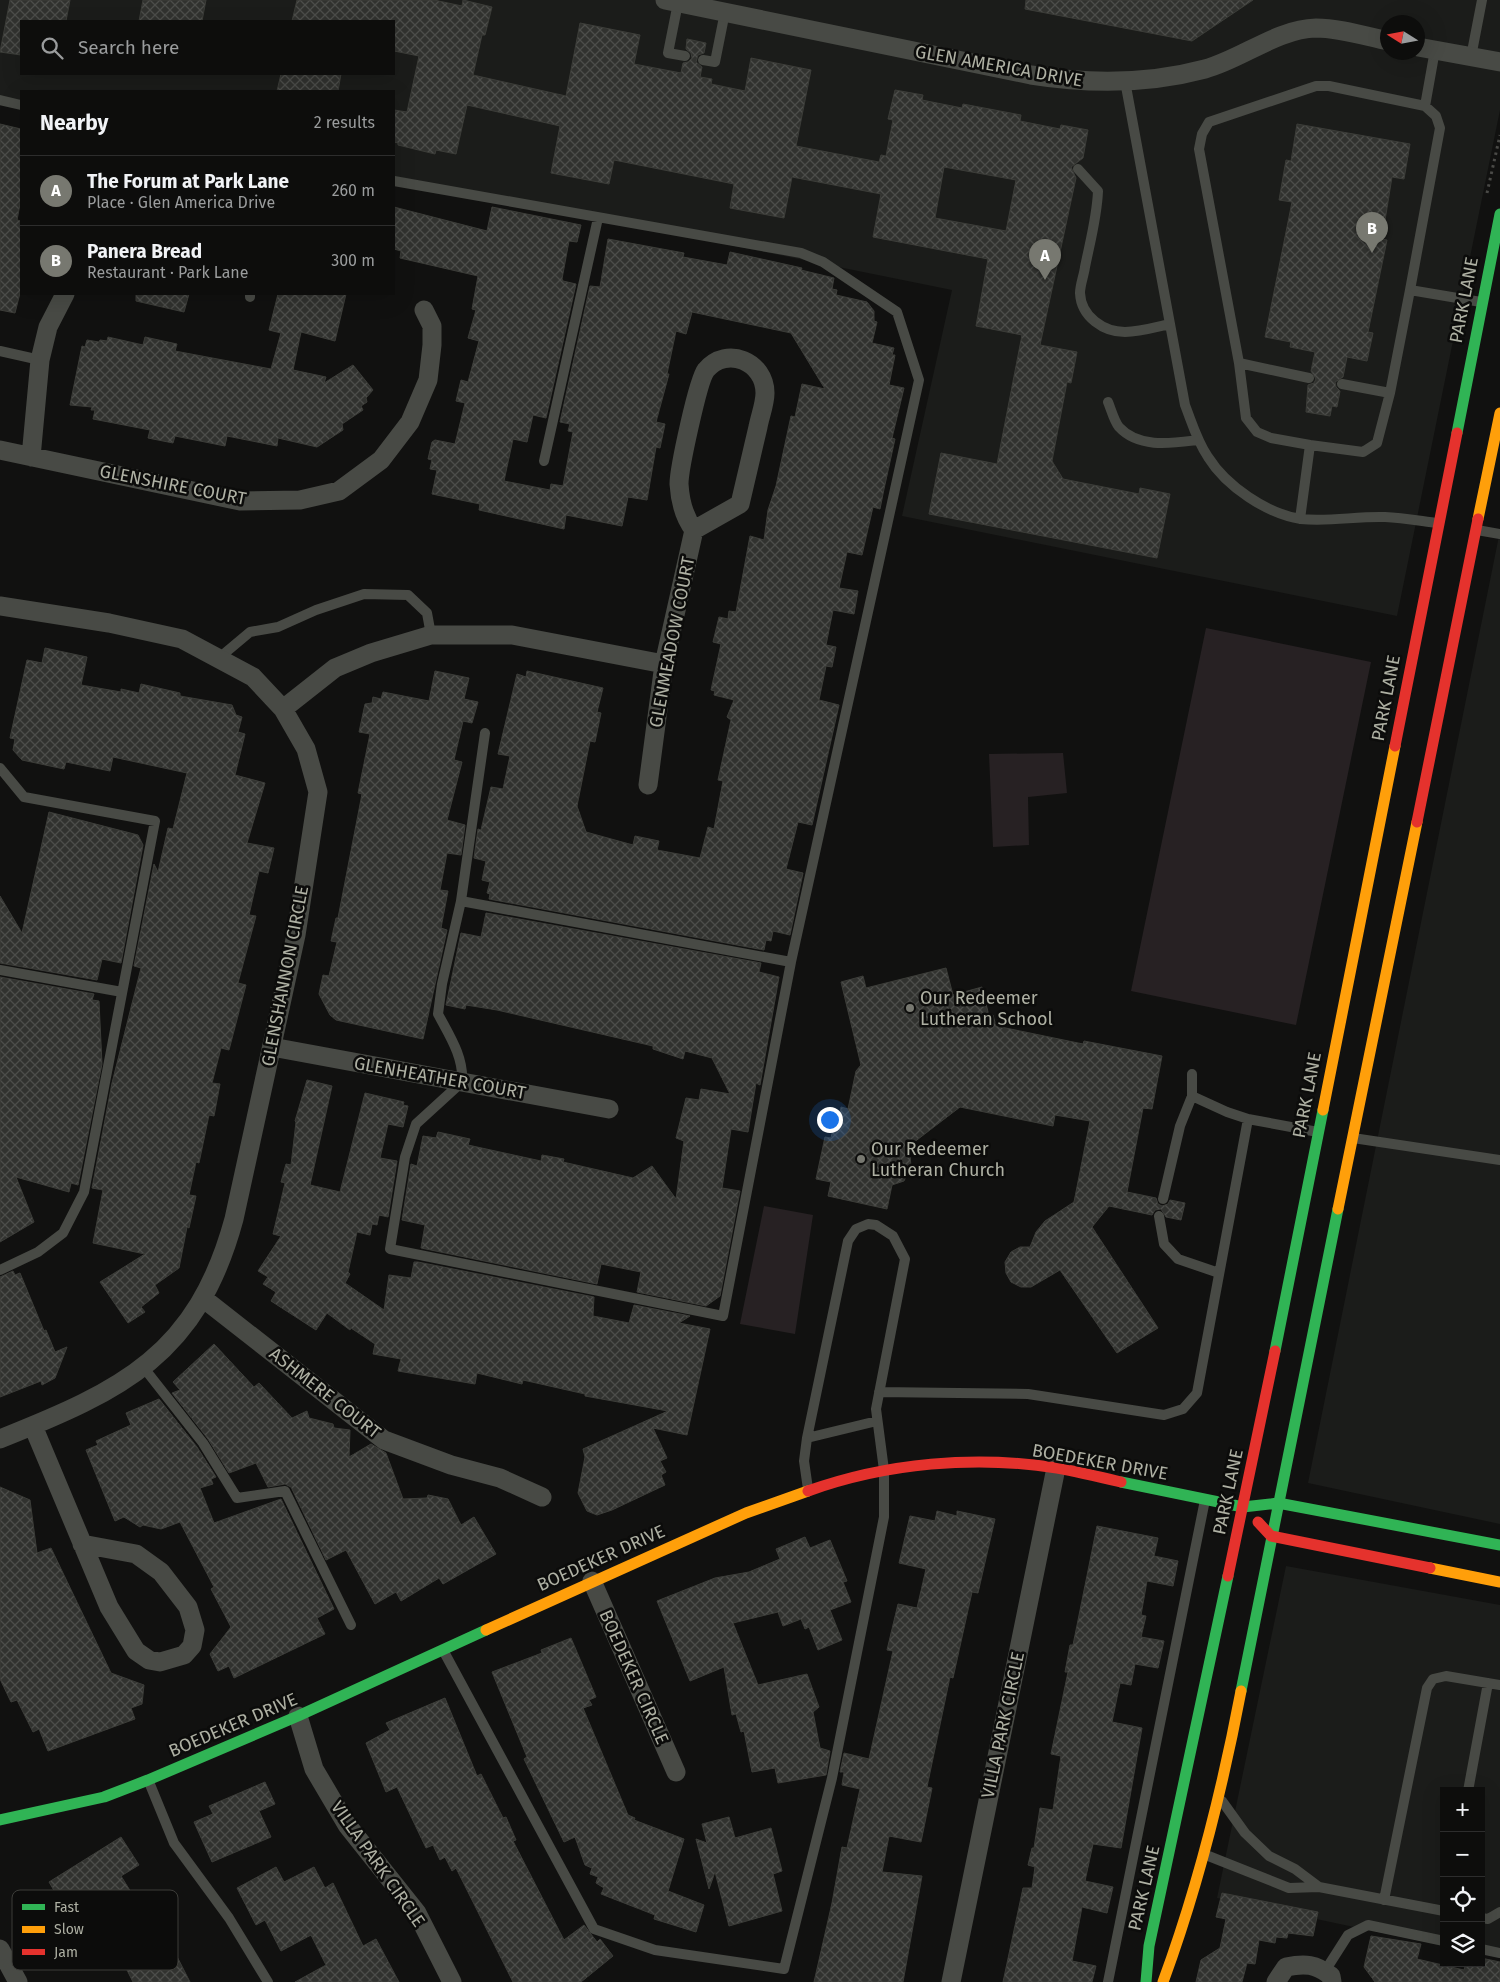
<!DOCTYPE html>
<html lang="en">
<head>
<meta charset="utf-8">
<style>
	:root { --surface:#0d0d0c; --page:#1b1b1a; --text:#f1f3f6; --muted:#9a9c9d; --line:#2d2d2d; --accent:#777870 }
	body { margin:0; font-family:"Fira Sans",sans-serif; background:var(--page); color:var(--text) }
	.controls { position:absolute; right:15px; bottom:15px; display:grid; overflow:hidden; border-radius:0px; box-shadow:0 5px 20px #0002 }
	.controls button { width:45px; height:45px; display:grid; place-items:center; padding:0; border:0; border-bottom:1px solid var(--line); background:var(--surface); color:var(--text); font:25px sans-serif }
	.compass { position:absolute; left:1380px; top:15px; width:45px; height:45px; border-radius:50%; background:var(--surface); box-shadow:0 5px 20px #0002; rotate:281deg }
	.you { position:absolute; left:829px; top:1119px; width:18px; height:18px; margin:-12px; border:4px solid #fff; border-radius:50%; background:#1a73e8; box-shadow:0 0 0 8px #1a73e833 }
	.badge { display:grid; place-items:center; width:32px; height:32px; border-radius:50%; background:var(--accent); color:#fff; font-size:16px; font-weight:700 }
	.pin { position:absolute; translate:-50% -41px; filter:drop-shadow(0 1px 2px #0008) }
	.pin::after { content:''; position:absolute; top:26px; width:18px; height:15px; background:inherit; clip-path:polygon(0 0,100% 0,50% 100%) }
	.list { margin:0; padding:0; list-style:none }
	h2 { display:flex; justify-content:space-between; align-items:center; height:65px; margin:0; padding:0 20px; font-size:21px }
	h2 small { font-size:16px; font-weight:400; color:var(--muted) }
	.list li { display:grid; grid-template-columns:32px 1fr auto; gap:15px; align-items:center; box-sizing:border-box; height:70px; padding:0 20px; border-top:1px solid var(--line) }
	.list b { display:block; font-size:19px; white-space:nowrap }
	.list p { margin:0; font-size:16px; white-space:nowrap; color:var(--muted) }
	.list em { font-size:16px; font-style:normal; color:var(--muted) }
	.icon { flex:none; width:28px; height:28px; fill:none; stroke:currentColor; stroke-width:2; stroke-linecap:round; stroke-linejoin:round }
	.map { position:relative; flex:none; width:1500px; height:1982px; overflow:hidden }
	.search { position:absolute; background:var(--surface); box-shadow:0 5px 20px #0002; left:20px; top:20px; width:375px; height:55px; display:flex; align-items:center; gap:12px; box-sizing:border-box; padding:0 18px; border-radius:0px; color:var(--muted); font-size:19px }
	.panel { position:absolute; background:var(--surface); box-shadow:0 5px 20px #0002; left:20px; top:90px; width:375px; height:205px; border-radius:0px }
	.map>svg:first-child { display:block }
</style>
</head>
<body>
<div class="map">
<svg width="1500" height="1982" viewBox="0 0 1500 1982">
	<defs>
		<pattern id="building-cross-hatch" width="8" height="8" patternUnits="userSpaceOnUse" patternTransform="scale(1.25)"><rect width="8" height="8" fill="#31322f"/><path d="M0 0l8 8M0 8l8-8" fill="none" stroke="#4c4d4a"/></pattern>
	</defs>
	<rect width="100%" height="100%" fill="#111110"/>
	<path fill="#1b1c1a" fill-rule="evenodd" d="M0,0H1500V110L1397,616L902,516L952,290L394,177V91H21V103L0,98ZM21,21H394V74H21ZM1388,22H1418V52H1388Z
		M1500,531V1524L1308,1483Z
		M1286,1566L1500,1605V1957L1481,1953V1791H1444V1946L1217,1898Z"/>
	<path fill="#272123" d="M1206,628L1371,662L1296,1025L1131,991Z
		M1063,753L1067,793L1028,797L1029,845L993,847L989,754Z
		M764,1206L813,1215L795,1334L740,1324Z"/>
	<path fill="url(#building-cross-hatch)" stroke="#3c3d39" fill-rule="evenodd" d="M10,0H70L66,21H21V55L0,52Z
		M143,0H206L202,21H139Z
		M297,0H434L462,6L463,0L492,7L485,35H482L473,75L566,96L580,23L640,35L634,64L681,73L683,63L688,62L692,58L691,53L686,49L687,39L706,43L704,53L698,55L696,62L702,67L700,77L712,79L711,84L745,91L751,58L811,70L796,146L879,162L881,155L886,156L893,120L888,119L895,90L923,95L922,100L962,108L963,104L1021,115L1020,121L1060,129L1061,125L1088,130L1083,158L1071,167L1076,178L1040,345L1077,352L1071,383L1067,382L1052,461L1063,479L1139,494L1140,488L1170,494L1157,558L929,514L941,453L997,464L1022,335L976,326L988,259L873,237L881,194L792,177L784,218L730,208L734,184L614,160L609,184L551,173L560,126L467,105L456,154L436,150L435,154L398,145V143L394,142V110L407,112L419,56L394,51V21H292ZM944,167L1016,180L1006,231L935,218Z
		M1026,0H1253L1192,41L1025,9Z
		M281,74H341L338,91H277Z
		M0,124L21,129V199L17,220L21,221V289L15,313L0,310Z
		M1297,124L1410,144L1404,179L1392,177L1382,239L1387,240L1368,332L1373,333L1367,361L1347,357L1343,377L1335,382L1336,387L1340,391L1337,407L1332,406L1330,416L1306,412L1308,385L1314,383L1316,379L1311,371L1315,352L1290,347L1291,342L1265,337L1292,202L1279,200L1286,160L1291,161Z
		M394,207L487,231L492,207L581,225L577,242L569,241L562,279L563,281L576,284L546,418L533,415L527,442L513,439L504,481L550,490L551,484L563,486L573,432L568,431L570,424L560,422L590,286L600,287L608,239L684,253L683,257L727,265L730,252L802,268L801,270L834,278L832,289L837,290L836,295L867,302L874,311V321L877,322L872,343L894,348L892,355H895L889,385L904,388L892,438L895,439L884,489L880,509L873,507L862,555L847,552L839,588L858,591L854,614L833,610L826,645L836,647L832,667L826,666L819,700L839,705L812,825L798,822L786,869L803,873L790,935L773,931L771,941L766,940L764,950L489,899L490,894L487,893L490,882L482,880L486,861L474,858L478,829L481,830L491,787L503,789L510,756L498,754L517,674L526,677L527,671L603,688L597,712L601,713L595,742L590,741L577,806L586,832L633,845L635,836L659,841L657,850L700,858L708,827L714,829L723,781L718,780L731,720L727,717L734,700L714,695L715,691L711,690L721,644L713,642L719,617L728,619L729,611L736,612L750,536L764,540L768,510L776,486L791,416L795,417L802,384L825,389L791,333L692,312L686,334L676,331L667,374H669L656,422L665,424L660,448L656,447L647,500L628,497L622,526L566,515L564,529L479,510L480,504L432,494L437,470L430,469L432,460L428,459L432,442L435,440L455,444L465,403L456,401L461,380L468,382L479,341L468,338L476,310L472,309L478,276L400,258L401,251L394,249Z
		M136,294H189L184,312L136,301Z
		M278,294H346L335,341L301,332L293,370L326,377L324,383L353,365L373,390L366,398L367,402L361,406L363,410L342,424L343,430L317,447L278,438L277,446L227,436L225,446L175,436L173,443L148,438L150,430L93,419L95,410H91L92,407L70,405L82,346L85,347L87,340L99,342L100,340L107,341L108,337L143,345L145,337L177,344L175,351L271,369L281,333L269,330Z
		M45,648L87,657L81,685L121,692V689L139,693L141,684L180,693V696L232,705L236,715L242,717L238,732L245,734L235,775L265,783L247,843L274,848L268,873L259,871L249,915L256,916L238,983L246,985L229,1050L221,1048L212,1083L220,1084L214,1116L209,1115L199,1163L196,1162L189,1195L196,1196L189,1228L187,1227L179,1268L155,1285L159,1293L141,1307L145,1312L128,1323L100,1282L145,1254L93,1243L103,1190L92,1188L112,1083L141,968L134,966L154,864L158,872L168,828L173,829L187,773L113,757L110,771L66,762L64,769L22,760L13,750L15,739L10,738L27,660L42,663Z
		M435,671L469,678L464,699L478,702L472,723L463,721L454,760L462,762L447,820L465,825L461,855L447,853L440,890L448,891L441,928L447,930L423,1039L336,1020L330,1015L319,994L323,975L329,976L337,942L331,941L336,918H338L362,794L358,793L370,734L359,732L365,704L372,703L373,697L381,699L383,692L429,701Z
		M49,812L138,835L143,845L121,963L102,959L97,980L0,963V896L22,933Z
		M486,913L761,963L759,972L779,977L760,1085L756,1083L748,1132L731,1129L722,1188L740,1191L720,1296L706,1306L637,1292L641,1272L601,1264L597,1284L421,1248L425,1225L402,1220L411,1164L417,1166L423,1136L436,1138L438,1132L470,1139L468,1145L541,1161L542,1155L564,1159L563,1162L633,1178L652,1166L676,1199L684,1141L676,1138L686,1098L699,1100L701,1089L730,1094L712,1058L685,1051L683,1059L653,1049V1046L497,1010L466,1005L465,1009L446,1005L461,933L481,937Z
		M946,968L953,995L982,987L989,1016L993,1015L996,1026L1083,1044L1084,1041L1162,1056L1152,1109L1143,1108L1127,1192L1156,1198L1158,1204L1162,1206L1168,1204L1170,1200L1185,1203L1181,1220L1166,1217L1161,1209L1155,1210L1152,1215L1109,1206L1092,1227L1158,1328L1117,1353L1060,1270L1031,1287H1021L1011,1282L1006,1273L1005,1262L1011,1252L1020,1247H1030L1036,1232L1045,1221L1074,1202L1090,1121L1055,1115L1053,1126L960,1107L909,1146L911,1166L904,1181L892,1185L887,1209L828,1196L831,1182L816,1179L825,1137L831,1138L833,1129L837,1130L841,1107L848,1109L856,1071L861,1065L841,982L863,976L866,988Z
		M0,977L94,994L92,1000L99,1001L102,1064L78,1185L71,1183L69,1192L16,1177L34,1222L0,1242Z
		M307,1080L332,1086L310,1185L340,1192L365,1093L404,1102L403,1105L408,1106L403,1127L388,1124L380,1158L397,1161L388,1217L379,1215L377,1225L372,1224L370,1235L357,1232L348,1272L350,1274L345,1283L384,1310L389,1275L411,1278L414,1262H418L594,1297L593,1316L629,1323L634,1305L690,1316L679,1323L710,1329L687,1435L653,1428L667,1458L660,1461L666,1472L661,1475L665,1485L612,1510L597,1515L587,1511L578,1493L585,1457L583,1449L668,1411L585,1396V1394L523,1380L522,1384L477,1373L475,1384L398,1371L401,1359L373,1354L375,1344L351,1328L350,1330L327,1313L316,1330L271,1301L276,1292L263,1284L268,1277L258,1271L281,1236L273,1234L285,1183L281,1182L286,1164L291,1165L296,1122L295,1121Z
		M13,1271L15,1275L20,1273L44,1331L46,1330L55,1352L67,1347L55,1378L42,1385L41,1381L0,1397V1277Z
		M214,1344L254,1387L259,1383L292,1418L307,1411L309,1418L333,1424L334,1428L350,1430L349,1457L371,1444L386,1453L403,1499L427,1498L428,1495L448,1499L461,1525L474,1517L496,1554L443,1584L439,1578L401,1601L396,1592L375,1604L346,1550L326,1560L291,1487L285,1484L268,1487L256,1463L229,1473L208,1439L172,1393L180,1390L173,1382Z
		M159,1399L197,1447L216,1477L211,1479L213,1484L200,1488L214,1523L281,1499L334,1609L317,1618L325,1634L234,1678L229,1666L218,1671L210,1654L231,1627L211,1589L214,1587L180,1522L161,1529L143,1525L140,1527L124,1517L115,1521L86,1450L98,1445L96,1441L131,1425L126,1413Z
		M0,1487L30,1500L37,1553L51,1548L111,1673L144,1685L142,1704L131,1708L135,1719L48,1751L39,1729L33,1732L17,1700L11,1702L0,1679Z
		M937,1511L957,1516V1511L995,1519L978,1593L972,1592L953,1678L950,1677L927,1787L932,1788L921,1842L889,1836L882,1872L922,1876L903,1982H814L832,1903L842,1847L847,1848L860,1789L842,1785L844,1772H840L844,1753L869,1759L893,1651L887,1650L898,1604L917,1608L926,1569L899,1563L910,1516L935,1521Z
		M1097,1526L1158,1538L1154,1556L1178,1561L1173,1586L1147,1581L1141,1615L1146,1616L1141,1637L1164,1641L1158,1668L1135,1664L1131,1685L1120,1683L1112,1722L1142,1728L1121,1848L1093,1844L1085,1881L1113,1887L1107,1913L1082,1907L1072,1961L1096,1966L1092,1982H1003L1023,1888H1032L1035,1867L1028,1865L1032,1848H1034L1040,1808L1053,1810L1061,1756L1051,1754L1068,1672H1065L1070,1645H1073Z
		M805,1537L810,1548L830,1540L847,1581L843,1582L851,1602L830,1610L842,1640L818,1650L809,1627L805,1629L801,1619L783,1626L778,1612L733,1623L758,1685L807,1674L819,1707L813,1712L820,1748L830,1751L826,1775L778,1783L775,1768L752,1772L744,1731L741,1732L736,1714L732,1715L724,1667L690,1681L657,1601L715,1578L749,1572L780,1559L776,1549Z
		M571,1638L596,1697L589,1700L592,1705L583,1708L628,1815L635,1818L634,1820L684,1839L668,1891L704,1905L696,1932L654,1919L655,1915L601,1894L604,1888L596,1883L598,1877L590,1874L592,1868L585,1865L575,1837L564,1842L524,1759L527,1757L492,1672L542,1653L541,1650Z
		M445,1698L477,1776L481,1774L503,1818L506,1817L516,1840L513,1841L564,1940L584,1925L597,1942L600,1939L613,1956L581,1982H513L456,1868L452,1871L445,1857L440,1860L433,1845L426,1848L397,1787L386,1792L366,1743L390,1730L386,1723Z
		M265,1782L275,1804L259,1811L271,1837L212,1862L194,1822L213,1814L209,1806Z
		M729,1817L735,1838L771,1828L782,1871L773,1874L782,1911L729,1926L715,1872L709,1889L696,1839L707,1843L702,1824Z
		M121,1837L139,1865L121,1876L157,1934L164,1931L190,1982H133L113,1942L92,1955L81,1936L85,1934L62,1897L59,1899L49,1882Z
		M276,1867L284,1882L314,1867L325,1888L333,1883L363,1946L376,1939L399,1982H295L326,1965L311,1935L281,1951L265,1920L256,1925L237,1888Z
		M1222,1893L1318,1912L1313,1936L1288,1933L1287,1938L1276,1937L1275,1943L1259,1940L1255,1964L1247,1963L1242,1982H1196L1201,1960L1220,1948L1226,1919L1216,1917Z
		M1371,1936L1421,1944L1417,1959L1464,1970L1466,1963H1481V1958L1500,1962V1982H1375L1364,1967Z"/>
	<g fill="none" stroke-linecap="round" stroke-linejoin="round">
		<path stroke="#4a4a47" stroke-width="3" stroke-dasharray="2.5 4" stroke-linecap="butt" d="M1487,193L1500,135"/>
		<path stroke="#484a45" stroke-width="10" d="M678,3L668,53L685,56
			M1471,57L1482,0
			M703,60L715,62L725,12
			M1125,81L1185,405C1192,423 1197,441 1208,457C1226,486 1267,514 1301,519C1329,522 1357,516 1385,517C1403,518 1421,521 1438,523
			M0,100L21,105
			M1425,106L1435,50
			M1078,169L1098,191C1097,217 1090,242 1085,267C1084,275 1080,285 1080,293C1081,317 1104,332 1125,332C1140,332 1156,327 1170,324
			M394,181L801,253L823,262L897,312L919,380L791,962L723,1316L390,1249L405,1157L416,1124L462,1082C464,1057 449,1035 438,1014L442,984L461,901
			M250,297V294
			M0,351L40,360
			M1239,363L1309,378
			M1342,384L1390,393
			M1108,402C1111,409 1114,421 1119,427C1139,449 1173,443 1198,440
			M1310,445L1271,438L1257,432L1246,418L1239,363L1199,149L1202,134L1209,122L1316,86H1329L1425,106L1436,116L1440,128L1410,290
			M544,461L598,218
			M1300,519L1310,445L1363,452L1377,443L1390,393L1410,290L1481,302
			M1477,530L1500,534
			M219,658L250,632L278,627L316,610L364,594L408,595L427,613L431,635
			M485,733L461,901L791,962
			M0,768L24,797L155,821L84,1192L63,1233L38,1252L0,1270
			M0,970L122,992
			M1192,1074V1096L1227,1112L1248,1119L1318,1132
			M1353,1138L1500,1160
			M1163,1199L1180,1126L1192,1096
			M1159,1216L1164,1244L1178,1259L1219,1273
			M144,1368L203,1443L237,1498L285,1491L351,1625
			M879,1392L1028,1394L1164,1415L1183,1409L1197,1393L1248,1119
			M807,1438L877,1421
			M443,1650L594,1929L655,1950L784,1969L832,1778L884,1517V1470L876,1409L905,1259L893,1236L876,1225L868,1224L856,1229L848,1241L807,1438L804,1461L808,1489
			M149,1782L174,1843L229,1918L268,1982
			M1468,1791L1488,1683
			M1222,1801L1245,1833L1269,1856L1295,1869L1319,1887
			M1206,1855L1289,1888L1319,1887L1444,1911
			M1384,1900L1427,1688L1433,1679L1446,1676L1500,1685
			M1481,1918L1488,1919L1500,1912
			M1481,1949L1500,1953
			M1325,1971L1348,1935L1368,1925L1444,1941
			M1108,1982L1205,1500"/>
		<path stroke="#484a45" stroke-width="19" d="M665,0L1031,75C1088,84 1149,84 1205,69C1242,59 1277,29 1316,28C1339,28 1365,36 1388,41
			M1418,47L1500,62
			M0,450L240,501L300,500L339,491L381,460L410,422L428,380L432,345V326L424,310
			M31,457L40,360L48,327L65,294
			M0,606L109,623L182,639L253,677L283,709L306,749L318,792L296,935L234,1219C197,1355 123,1390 0,1439
			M283,709L335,668L371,653L431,635H512L664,664
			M648,785L664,664L694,530C684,517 680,500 679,484C679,469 698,380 706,370C727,345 765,362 765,393C765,404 760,416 758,427C752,453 746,478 740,504L694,530
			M272,1047L609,1109
			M204,1299L384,1440L451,1465L500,1478L542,1497
			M33,1426L109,1607L136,1651L149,1660L160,1662L184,1655L192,1646L195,1630L188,1607L161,1572L136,1554L82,1544
			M592,1581L676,1772
			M298,1716L314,1769L347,1825L417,1913L452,1982
			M0,1949L18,1982
			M951,1982L1056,1468
			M1276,1982L1286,1967C1305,1963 1316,1964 1331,1976L1332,1982"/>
		<path stroke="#30b455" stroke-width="11" d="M1457,433L1500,214
			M1275,1351L1323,1110
			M1121,1482L1243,1507L1278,1503L1500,1545
			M1241,1691L1338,1209
			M0,1820L104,1797L148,1780L298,1716L486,1630
			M1146,1982L1149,1946L1228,1576"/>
		<path stroke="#ff9f0a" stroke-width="11" d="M1478,519L1500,413
			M1323,1110L1395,746
			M1338,1209L1417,822
			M1430,1568L1500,1582
			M486,1630L746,1513L808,1491
			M1163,1982C1198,1887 1222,1791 1241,1691"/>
		<path stroke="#e5322d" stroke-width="11" d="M1395,746L1457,433
			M1417,822L1478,519
			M808,1491C886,1463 975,1455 1057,1468C1079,1472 1100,1477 1121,1482
			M1258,1522L1271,1536L1430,1568
			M1228,1576L1275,1351"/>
	</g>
	<g fill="#777870" stroke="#0c0c0b" stroke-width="2">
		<circle cx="910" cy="1008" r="5"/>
		<circle cx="861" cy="1159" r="5"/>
	</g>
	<g text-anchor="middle" stroke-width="5" stroke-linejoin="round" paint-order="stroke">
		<g font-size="18" fill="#aeb0a3" stroke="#0c0c0b">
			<text transform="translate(999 66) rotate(10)" y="6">GLEN AMERICA DRIVE</text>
			<text transform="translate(1464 300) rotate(-79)" y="6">PARK LANE</text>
			<text transform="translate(173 485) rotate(11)" y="6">GLENSHIRE COURT</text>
			<text transform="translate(672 642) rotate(-79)" y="6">GLENMEADOW COURT</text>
			<text transform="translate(1386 698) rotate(-79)" y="6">PARK LANE</text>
			<text transform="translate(285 976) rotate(-79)" y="6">GLENSHANNON CIRCLE</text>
			<text transform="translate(440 1078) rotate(10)" y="6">GLENHEATHER COURT</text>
			<text transform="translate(1307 1095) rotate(-79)" y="6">PARK LANE</text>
			<text transform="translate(325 1393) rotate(38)" y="6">ASHMERE COURT</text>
			<text transform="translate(1100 1462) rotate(10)" y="6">BOEDEKER DRIVE</text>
			<text transform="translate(1228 1492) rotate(-78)" y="6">PARK LANE</text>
			<text transform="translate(601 1558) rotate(-24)" y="6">BOEDEKER DRIVE</text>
			<text transform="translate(634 1677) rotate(66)" y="6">BOEDEKER CIRCLE</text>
			<text transform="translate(233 1725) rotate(-23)" y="6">BOEDEKER DRIVE</text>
			<text transform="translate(1003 1725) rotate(-78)" y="6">VILLA PARK CIRCLE</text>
			<text transform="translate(378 1864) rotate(55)" y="6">VILLA PARK CIRCLE</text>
			<text transform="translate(1144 1888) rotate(-77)" y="6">PARK LANE</text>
		</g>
		<g font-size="18" fill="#aeb0a3" stroke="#0c0c0b" text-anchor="start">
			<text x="920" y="1004">Our Redeemer<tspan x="920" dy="21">Lutheran School</tspan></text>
			<text x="871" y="1155">Our Redeemer<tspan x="871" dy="21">Lutheran Church</tspan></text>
		</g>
	</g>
	<rect x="12" y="1890" width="166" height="80" rx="8" fill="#0c0c0b" stroke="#3d3d39" stroke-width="1"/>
	<rect x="22" y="1904" width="23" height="6" fill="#30b455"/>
	<rect x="22" y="1926" width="23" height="7" fill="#ff9f0a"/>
	<rect x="22" y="1949" width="23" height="6" fill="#e5322d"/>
	<g font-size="14" fill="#aeb0a3">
		<text x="54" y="1912">Fast</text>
		<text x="54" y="1934">Slow</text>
		<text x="54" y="1957">Jam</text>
	</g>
</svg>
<div class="controls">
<button>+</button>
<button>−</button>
<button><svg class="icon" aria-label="locate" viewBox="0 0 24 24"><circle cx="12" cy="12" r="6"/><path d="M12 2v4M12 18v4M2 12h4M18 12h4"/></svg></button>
<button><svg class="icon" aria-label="layers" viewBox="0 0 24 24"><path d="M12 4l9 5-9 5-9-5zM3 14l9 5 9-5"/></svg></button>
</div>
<svg class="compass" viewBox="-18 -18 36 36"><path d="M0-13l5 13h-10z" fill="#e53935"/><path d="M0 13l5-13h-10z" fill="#9a9c9d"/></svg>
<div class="you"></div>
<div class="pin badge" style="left:1045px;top:280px">A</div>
<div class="pin badge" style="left:1372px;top:253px">B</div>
<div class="search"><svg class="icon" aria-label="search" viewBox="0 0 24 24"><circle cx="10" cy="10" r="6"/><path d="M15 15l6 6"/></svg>Search here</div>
<section class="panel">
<h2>Nearby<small>2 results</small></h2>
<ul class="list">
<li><span class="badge">A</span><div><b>The Forum at Park Lane</b><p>Place · Glen America Drive</p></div><em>260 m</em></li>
<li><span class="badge">B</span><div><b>Panera Bread</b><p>Restaurant · Park Lane</p></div><em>300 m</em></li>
</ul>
</section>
</div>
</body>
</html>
